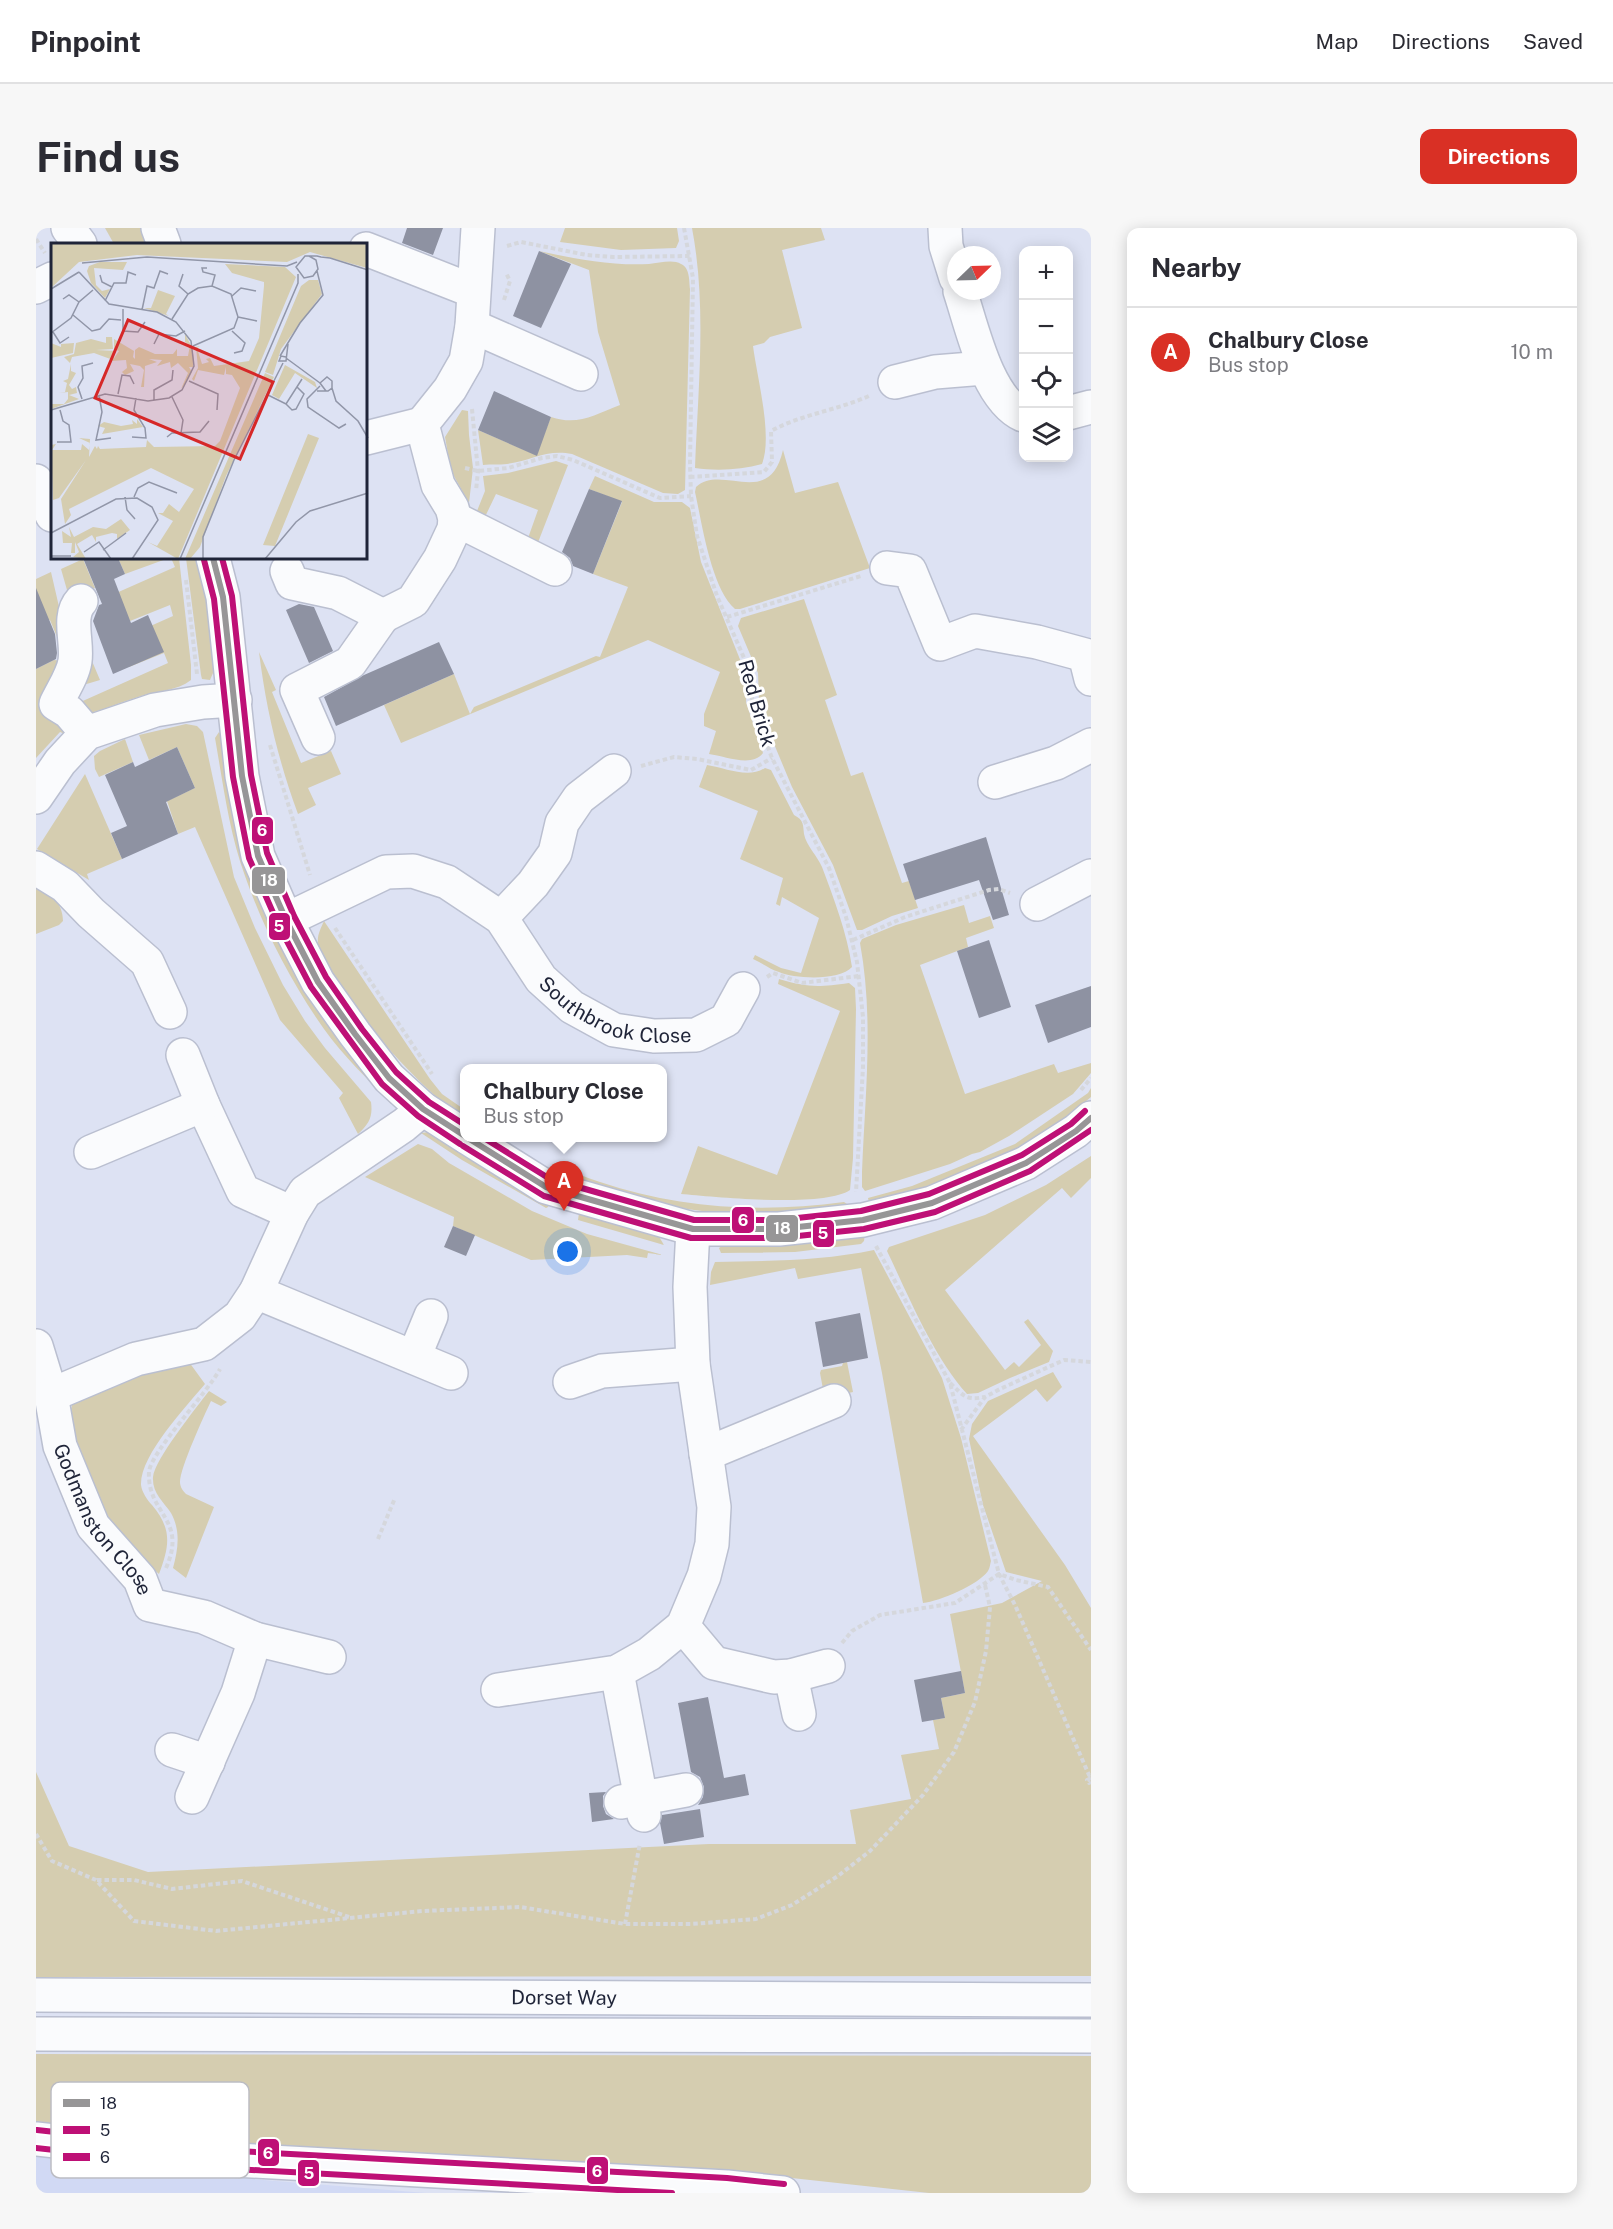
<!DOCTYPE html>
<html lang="en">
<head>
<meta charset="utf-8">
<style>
	:root { --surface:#fff; --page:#f7f7f7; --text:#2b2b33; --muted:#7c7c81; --line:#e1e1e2; --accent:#d93025 }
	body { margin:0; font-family:"Public Sans",sans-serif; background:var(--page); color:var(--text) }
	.controls { position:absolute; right:18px; top:18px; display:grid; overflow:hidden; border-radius:12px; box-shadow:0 3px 15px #0003 }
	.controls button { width:54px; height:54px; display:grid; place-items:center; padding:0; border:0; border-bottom:2px solid var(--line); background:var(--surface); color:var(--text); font:30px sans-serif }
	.compass { position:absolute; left:911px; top:18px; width:54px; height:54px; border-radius:50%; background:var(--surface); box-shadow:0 3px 15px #0003; rotate:67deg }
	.you { position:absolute; left:532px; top:1024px; width:21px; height:21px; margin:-15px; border:4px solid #fff; border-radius:50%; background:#1a73e8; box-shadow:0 0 0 9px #1a73e833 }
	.badge { display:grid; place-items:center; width:39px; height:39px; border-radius:50%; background:var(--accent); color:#fff; font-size:20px; font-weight:700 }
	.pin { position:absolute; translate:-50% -50px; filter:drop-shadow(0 2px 3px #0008) }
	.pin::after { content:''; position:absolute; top:32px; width:21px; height:18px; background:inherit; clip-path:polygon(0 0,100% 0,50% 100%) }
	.popup { position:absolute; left:424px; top:836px; width:207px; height:78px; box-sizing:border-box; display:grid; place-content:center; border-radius:12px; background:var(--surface); filter:drop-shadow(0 2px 4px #0005); font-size:20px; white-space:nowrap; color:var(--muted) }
	.popup b { font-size:22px; color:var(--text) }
	.popup::after { content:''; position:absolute; left:50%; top:100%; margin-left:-12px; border:12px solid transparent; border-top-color:var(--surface) }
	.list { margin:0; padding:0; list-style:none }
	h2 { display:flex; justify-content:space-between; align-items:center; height:78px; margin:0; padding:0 24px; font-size:26px }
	h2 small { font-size:20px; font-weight:400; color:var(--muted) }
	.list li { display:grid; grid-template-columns:39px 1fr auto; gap:18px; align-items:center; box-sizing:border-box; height:90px; padding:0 24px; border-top:2px solid var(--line) }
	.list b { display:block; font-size:22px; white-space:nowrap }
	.list p { margin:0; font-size:20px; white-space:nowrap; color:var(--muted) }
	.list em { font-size:20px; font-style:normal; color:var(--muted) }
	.icon { flex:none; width:33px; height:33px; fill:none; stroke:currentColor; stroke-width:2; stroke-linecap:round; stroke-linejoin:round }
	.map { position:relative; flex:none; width:1055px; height:1965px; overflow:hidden; border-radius:12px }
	header { display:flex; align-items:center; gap:36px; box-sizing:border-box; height:84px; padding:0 30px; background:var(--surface); border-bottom:2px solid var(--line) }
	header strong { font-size:28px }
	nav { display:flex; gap:33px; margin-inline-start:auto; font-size:21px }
	.intro { display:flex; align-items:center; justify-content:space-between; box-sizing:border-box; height:144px; padding:0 36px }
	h1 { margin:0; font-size:42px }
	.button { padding:15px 27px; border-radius:12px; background:var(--accent); color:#fff; font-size:21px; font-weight:700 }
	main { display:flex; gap:36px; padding:0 36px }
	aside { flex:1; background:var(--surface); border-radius:12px; box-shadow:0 3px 15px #0003 }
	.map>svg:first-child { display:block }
</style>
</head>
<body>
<header>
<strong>Pinpoint</strong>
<nav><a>Map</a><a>Directions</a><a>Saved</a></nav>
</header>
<div class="intro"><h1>Find us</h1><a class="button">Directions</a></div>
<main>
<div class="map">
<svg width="1055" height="1965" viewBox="0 0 1055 1965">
	<rect width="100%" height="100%" fill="#dde2f3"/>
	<path fill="#d1d9f4" d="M0,1928L179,1948L390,1965H0Z"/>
	<path fill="#d5cdb0" d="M69,0H107L114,16H78Z
		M529,0H641L643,13L640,20L585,22L524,14Z
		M656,0H785L789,12L746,22L766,100L734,109L728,115L717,118C721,149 737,208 726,236C705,242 680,243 659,240C662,160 671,79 656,0Z
		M503,23C539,31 576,38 613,36C623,35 637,31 645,36C654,40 653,52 654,61L649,262L642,266L627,265L536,226C510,221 495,233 471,236C463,237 455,236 447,237L442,202L500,227L515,189C542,198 558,187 584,177L562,104L553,42Z
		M426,182L432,183L433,207L437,240L433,275L415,243L409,209Z
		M747,222L759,265L802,254L834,340L704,381H699C675,360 666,295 659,264L660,259C686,235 733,282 747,222Z
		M520,233L532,237L501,317L491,313L502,282L460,266L447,293L439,288L449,263L447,248L472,245Z
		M559,248L618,274H646L654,280L665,334L711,449L710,474L727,525C716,540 689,528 673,526L680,503L668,498V486L684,444L612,412L365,515L348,477L418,446L434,486L438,479L560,428L564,429L592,359L557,346L586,274L553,261Z
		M82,330H133L89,346Z
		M135,330H143L155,437V452C141,463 121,463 105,468C85,474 66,483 45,487L40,476L132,435L128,425L93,439L83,412L137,388L134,377L94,393L78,366L139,339Z
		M150,330H163L173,378L180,438L174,452L166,451L165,447Z
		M47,331L59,360L38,368L31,362L25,341Z
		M15,344L24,383L21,409L14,392L0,398V351Z
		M768,371L801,467L789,472L815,548L827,544L866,655L873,653L882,680L856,688L826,702H821L797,637L756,559L733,504L723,473L722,445L702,398L705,390Z
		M223,424L240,462L236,464L265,535L295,523L305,546L272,560L280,577L262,586C242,532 230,480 223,424Z
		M53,426L64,452L27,463L32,507L24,504L0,530V441L18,432L39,434Z
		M150,496L161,498L167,504L198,649L219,700L247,757L269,793L289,820L335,874C337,889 333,896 322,906L303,870L307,865L244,792L159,599L142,606L131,573L159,560L141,519L113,532L103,507Z
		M183,504L188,512L198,572L356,873L355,876C333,852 307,828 288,801C256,756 227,700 209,648C193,604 187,555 179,510Z
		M89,511L97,534L63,549L59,541L58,528L64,523Z
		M671,537C690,540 712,551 729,540L735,542L758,587C768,592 767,597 768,606C770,617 782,629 786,639C798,671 811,705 816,739C804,753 759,751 743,744C734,741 726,735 717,731L719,727L745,740L765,745L783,690L746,669L744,678L740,676L747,650L704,631L722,583L663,559Z
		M49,546L86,631L51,646L53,652L1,621Z
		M0,653C13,664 27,674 27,693L23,697L0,706Z
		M928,677L933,695L954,688L958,700L930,710L932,719L884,737L929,866L1018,836L1022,845L1055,835V845L1037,866L973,908L944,924L936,926L914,936L829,963L826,959V944C829,867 838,791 824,715L826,711L860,697Z
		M288,693L394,851L406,866L429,882V890C420,883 411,877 403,871C373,846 284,751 282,715C281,707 285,700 288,693Z
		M743,751C773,760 783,759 813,755L819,760L820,781L817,930L814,962C787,980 679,969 645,966L662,918L741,947L804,783L742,756Z
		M1055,860V869C1043,879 1032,890 1019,898C963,936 898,959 833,975L832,970L876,958L979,916L1052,865Z
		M393,904L514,973L512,979L510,980L426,932L385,905Z
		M382,916L396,921L413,935L496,983L551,1006L627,1027L612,1025L611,1030L591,1027L495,1032L417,998L418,989L329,949Z
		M1055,928V950L1035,970L1026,960L909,1062L969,1142L978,1134L983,1139L1005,1117L988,1094L992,1091L1017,1123L1013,1134L974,1150L942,1165L931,1166C897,1128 873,1069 851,1023L853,1019L949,987L1010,957Z
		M518,935C533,942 548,949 564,954C644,981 725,985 808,974L811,976V980C703,996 616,983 515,941Z
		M543,985L622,1007L628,1017L542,992Z
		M829,1006L828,1013L825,1016L759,1024L685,1025L683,1020L689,1016L793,1013Z
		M838,1022L906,1150L925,1210L955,1333C954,1336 954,1340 952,1343C942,1357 904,1373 887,1375L846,1145L825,1040L762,1051L759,1040L674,1057L675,1044L679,1034C732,1033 785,1033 838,1022Z
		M153,1134L169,1156C150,1179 104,1227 105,1257C106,1264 111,1272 116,1277C136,1301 134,1317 123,1346C82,1311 50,1262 37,1210C36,1204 33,1197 33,1192C33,1186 36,1179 37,1173L96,1148Z
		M811,1134L817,1164L795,1169L787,1161L784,1145L785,1142L806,1138L807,1135Z
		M1017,1144L1026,1159L1011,1174L1000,1161L937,1208L1029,1337L1055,1380V1748L0,1749V1544L33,1618L112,1644L673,1616H820L814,1582L875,1571L865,1527L903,1521L897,1492L909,1490L905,1470L929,1465L914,1386L966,1375L1006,1353L970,1344L947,1277L933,1211L936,1196L952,1173Z
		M173,1163L191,1174L185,1178L175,1173C168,1188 144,1240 144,1254C144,1259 147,1263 150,1266L178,1279L150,1350L137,1340C142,1322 145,1303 135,1285C127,1273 116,1265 117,1249C119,1231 160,1180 173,1163Z
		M0,1826L1055,1828V1965H893L672,1941L395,1930L244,1927L0,1899Z"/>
	<path fill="#8e92a2" d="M371,0H407L397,27L366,15Z
		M503,23L535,36L505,100L477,88Z
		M458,163L515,189L501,228L442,202Z
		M553,261L586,273L557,346L537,338L534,330L526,324Z
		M47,330H82L89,346L78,351L95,395L112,387L128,424L77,446L57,393L63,377L66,376Z
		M0,360L19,406L21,425L20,431L0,441Z
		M263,376L278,379L297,423L273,435L250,382Z
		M403,414L418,446L300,498L288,469L328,447Z
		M141,519L159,560L130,574L142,606L86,631L75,605L91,598L69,547L97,534L99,539Z
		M950,609L973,687L957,692L943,652L879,672L867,636Z
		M953,712L975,779L943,790L921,723Z
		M1055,758V799L1012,815L999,777Z
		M417,998L439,1007L430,1028L408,1019Z
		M824,1085L832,1130L787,1139L779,1094Z
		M925,1443L929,1465L905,1470L909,1490L886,1494L878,1452Z
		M672,1469L688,1550L709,1546L713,1567L662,1577L667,1569L668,1559L664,1549L655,1544L642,1475Z
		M570,1564L567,1568V1578L570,1586L578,1591L556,1594L553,1565Z
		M664,1581L668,1609L628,1616L624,1595L626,1587Z"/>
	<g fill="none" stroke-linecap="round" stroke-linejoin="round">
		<defs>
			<g id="minor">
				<path d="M32,0L44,16"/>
				<path d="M122,0L128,16"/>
				<path d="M909,0L910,18L920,50"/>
				<path d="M330,21L437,63"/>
				<path d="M0,59L16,51"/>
				<path d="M924,63C936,99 951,171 987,187"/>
				<path d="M436,98L545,146"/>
				<path d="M859,154L899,144L948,140"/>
				<path d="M1032,185L1055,179"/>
				<path d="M386,196L414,161L430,133L436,98L442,0"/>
				<path d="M330,210L386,196L402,257L416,280L419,291L418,301L404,331L377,373L347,388"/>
				<path d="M0,253L16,287"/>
				<path d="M419,291L519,341"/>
				<path d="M177,330L187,369L206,548L222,628L250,692L282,754L319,806L353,850L387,881L429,908"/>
				<path d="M851,340L874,343L904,416L939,403L1001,414L1049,427L1055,451"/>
				<path d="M251,343L256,355L302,365L347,388"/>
				<path d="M45,373C31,388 42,414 39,433C37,447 26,463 20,476L33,484L51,505"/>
				<path d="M282,510L261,462L314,435L347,388"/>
				<path d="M959,554L1020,535L1055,517"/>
				<path d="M0,569L24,534L51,505L119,482L167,474L199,472"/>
				<path d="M0,640L29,658L55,685L111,734L134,784"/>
				<path d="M1001,676L1055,648"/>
				<path d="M465,690L497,656L519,625L526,595L543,570L578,543"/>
				<path id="s1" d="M250,692L350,644L377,643L411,654L465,690L505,751L536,779L578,802L618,808L660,807L690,792L707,761"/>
				<path d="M147,827L167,877L207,963L256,985"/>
				<path d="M432,910L510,959L657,1001H743L827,992L896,975L990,935L1040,903L1055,890"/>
				<path d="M55,924L167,877"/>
				<path d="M220,1064L415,1145"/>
				<path id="s2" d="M0,1118L15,1167L24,1218L57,1298L104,1351L114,1377L168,1389L219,1411L293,1429"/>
				<path d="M378,1129L395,1088"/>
				<path d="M534,1154L566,1143L657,1136"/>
				<path d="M15,1167L100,1131L168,1116L204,1088L220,1064L256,985L269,964L368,897L387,881"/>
				<path d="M670,1226L798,1173"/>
				<path d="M647,1398L678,1435L738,1449L755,1448L792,1438"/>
				<path d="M581,1444L608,1587"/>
				<path d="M755,1448L763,1486"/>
				<path d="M462,1462L581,1444L613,1426L647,1398L668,1348L676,1316L678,1279L657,1136L654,1059L657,1001"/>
				<path d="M136,1522L172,1534"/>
				<path d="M156,1569L202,1465L219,1411"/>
				<path d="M585,1574L650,1562"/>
				<path d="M0,1911L181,1931L691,1959L747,1965"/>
			</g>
			<g id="highway">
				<path id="s3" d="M0,1767L1055,1772"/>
				<path d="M0,1806L1055,1808"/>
			</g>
		</defs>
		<use href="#minor" stroke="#babfd0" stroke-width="36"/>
		<use href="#highway" stroke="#babfd0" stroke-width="36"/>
		<path stroke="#d5d7dc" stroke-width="4" stroke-dasharray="4.5 3" stroke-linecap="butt" d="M648,0L657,50L654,236L655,268L661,308L681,368L715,446L716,474L725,501L736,530L793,640L810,689L821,734L827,789V839L820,964
			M0,11L9,25
			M471,18L485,14L551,27L577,29L654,28
			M468,72L474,53L470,45
			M436,181L442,243L440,263
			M429,240L442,243L472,240L506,230L521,228L537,232L624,270L655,268
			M654,249L728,244L736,234L735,203C766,186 803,182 835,167
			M150,352L161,446
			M691,389L825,348
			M234,517L274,647
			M605,538L638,529L661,531L715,542L736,530
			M299,700L396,846
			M817,712L869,689L953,662L963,661L974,665
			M731,749L737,745L766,755L823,748
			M1045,862L1055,850
			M840,1018L914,1155L963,1346L979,1377L1053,1547L1055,1546
			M914,1155C927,1167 930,1173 948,1169
			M925,1202L949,1169L964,1161L1028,1132L1055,1134
			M342,1311L359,1270
			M130,1340C152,1291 111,1286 113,1244C114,1225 172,1164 184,1141
			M806,1415L816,1403L844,1387L919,1375L963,1346L980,1352L1012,1359L1055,1422
			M1055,1550L1051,1552L1053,1555L1055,1554
			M0,1606L16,1633L60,1652L98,1693L180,1703L386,1683L484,1679L589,1696H655L720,1691L756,1677L802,1648L834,1623L887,1567L918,1524L939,1474L950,1423L954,1379L949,1357
			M61,1652H98L136,1661L206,1653L313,1689
			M589,1696L604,1615"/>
		<use href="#minor" stroke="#fafbfd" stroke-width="33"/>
		<use href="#highway" stroke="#fafbfd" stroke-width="33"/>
		<defs>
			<path id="bus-1" d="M177,330L187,369L206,548L222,628L250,692L282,754L319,806L353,850L387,881L429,908
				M432,910L510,959L657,1001H743L827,992L896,975L990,935L1040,903L1055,890"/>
			<path id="bus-2" d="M168,332L178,371L197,549L213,630L242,696L275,759L346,856L382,888L424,916
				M427,918L508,968L655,1010H743L828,1001L899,984L994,943L1055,902
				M0,1920L181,1940L636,1965"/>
			<path id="bus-3" d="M186,330L196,368L215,547L231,625L258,688L290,749L326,801L360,844L393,874L429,897
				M448,910L514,951L658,992H743L825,983L893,966L986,927L1035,896L1049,883
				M1,1902L182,1922L691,1950L748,1956"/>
		</defs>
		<use href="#bus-1" stroke="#fff" stroke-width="10"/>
		<use href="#bus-2" stroke="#fff" stroke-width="10"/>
		<use href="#bus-3" stroke="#fff" stroke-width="10"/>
		<use href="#bus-1" stroke="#979697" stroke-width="6"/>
		<use href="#bus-2" stroke="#be1076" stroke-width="6"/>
		<use href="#bus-3" stroke="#be1076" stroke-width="6"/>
	</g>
	<g text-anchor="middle" stroke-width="6" stroke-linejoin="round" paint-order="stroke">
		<g font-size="20" fill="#1f2438" stroke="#fff">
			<text transform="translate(721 475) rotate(74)" y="7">Red Brick</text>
			<text dy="7" stroke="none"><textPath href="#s1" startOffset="396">Southbrook Close</textPath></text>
			<text dy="7" stroke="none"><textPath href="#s2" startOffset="189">Godmanston Close</textPath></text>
			<text dy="7" stroke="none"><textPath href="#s3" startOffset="528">Dorset Way</textPath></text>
		</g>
	</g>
	<g transform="translate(15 15)">
		<rect width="316" height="316" fill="#dde2f3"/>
		<path d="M0,0H316V25L259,9L236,19L86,12L28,19L0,45ZM49,19H76L72,27L43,25L45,42L51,48L59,46L54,55L40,40L36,28L38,23ZM174,21L234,24L245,34L127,316L97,299L106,303L122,278L107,270H112L118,261L128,269L143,246L100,225L18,266L20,272L14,281L10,256L35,217L8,255L2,257L0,202L5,201L1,207H30L31,201L38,207L39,200L28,195L39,196L38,214L44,203L46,206L47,203L49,206L95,204L96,197L103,204L164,203L169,198L189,145L181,132L175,131V124L173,132L147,127L143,138L141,136L147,125L145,104L149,103L146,105L151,121L158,119L155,116L159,115L163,123L198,118L208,95L213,43V39L181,30ZM258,37H267L271,51L230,106L222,132L214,129L250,43ZM107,47L124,53L115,71L118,73L93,65H100ZM134,91L141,104L143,117L142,124H138L141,129L137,137L130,146L137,130L127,120L120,125L119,119L106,123L111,117L98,116L106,119L94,123L93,144H90L93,127L89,123L79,121L83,128L74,132L71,129L76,125L75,117L61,118L68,108L63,106V96L83,108L82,114L84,116V107L88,104L104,111H122L126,106V113H137L139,102L134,99ZM55,94H61L62,106L45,107L65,108L62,117L43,110L21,114L19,120L13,114L23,111L25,100L40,96L55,100ZM0,100L10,104V101L23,100L22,110L0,115ZM20,121V128L25,130L18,142L21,146L25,144L26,150L18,152L28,156L0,166L1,161H13L17,156V149L8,150L14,149L16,140L12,138L17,136ZM234,122L264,139L266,145L244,130L228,156L221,152ZM214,130L223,134L175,233L149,304L139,316H134ZM86,176L92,184L51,191L54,185L47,183L53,179L70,183L82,181L81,177L86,181ZM257,191L268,195L224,303L212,302ZM70,276L79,287L66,296V291L61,290L45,294V299L41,292L26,301L35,316L22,314L28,309L24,299V310H20L21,300H12L11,288L20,294L18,284L23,294L42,284L55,286Z" fill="#d5cdb0"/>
		<path fill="none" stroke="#9196a8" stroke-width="1.5" d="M258,13L265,17L267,26L262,33L253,35L245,24L254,13H266L270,14L279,15L317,27M31,20L96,14L236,23L246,19M156,25H151L152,29L164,32L161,43M132,31L128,43L137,51M49,32L51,39L61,44M0,46L28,29M181,53L190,45L205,48M12,56L18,52L28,59M54,58L63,40H75L77,29L85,32M72,66V88L87,89L94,79M91,67L96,43L103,45L109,28L117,31M22,72L41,88L49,86L58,76L70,77M187,74L206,78M121,76L137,51L147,45L161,43L180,51L187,74L183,85L142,103M181,88L194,100L191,108L183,110M2,89L9,100L18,94M0,90L20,75L28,59L42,47M103,101L108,91L125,93L134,88M229,113L249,80L272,52L266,28M235,114L230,113L228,118H235L237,101M235,115L269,140M138,138L167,151L166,167M269,143L256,156L257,164L288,185L295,181M281,145L285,158L307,178L317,195M266,148H277L281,145V138L276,134L269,140L275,148M67,151L71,132L79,133L83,141M48,152L51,169L45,197L60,195M217,152L235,161L251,136M121,154L132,177L130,190M31,156L27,144L32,135L31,123L42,120M103,158V147L121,137L122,127M235,161L241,167L245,166L253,151L246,144M0,167L54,151L97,158L118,155L131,147L143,123L140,98L125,79L106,69L58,61L28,29M81,194L95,195L94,185L83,167L85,155M116,194L121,190L149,189L158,178M6,199H20L18,182L12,178L9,167M74,254L76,267L84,276M83,254L87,245L98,239L126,250M0,290L65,256L86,255L101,264L107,277L81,316M52,307L75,290M33,309L48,299L60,316M0,313H20M129,316L247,40V31M152,316V294L183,217L232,120M214,316L245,279L259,268L317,250"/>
		<path fill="#d62828" fill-opacity="0.15" stroke="#d62828" stroke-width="3" d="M77,77L222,139L189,216L44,155Z"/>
		<rect width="316" height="316" fill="none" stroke="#1f2438" stroke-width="3"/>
	</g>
	<rect x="15" y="1854" width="198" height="96" rx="9" fill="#fff" stroke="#bcbdc3" stroke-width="1.5"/>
	<rect x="27" y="1871" width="27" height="8" fill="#979697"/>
	<rect x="27" y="1898" width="27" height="8" fill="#be1076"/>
	<rect x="27" y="1925" width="27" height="8" fill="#be1076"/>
	<g font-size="16" fill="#1f2438">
		<text x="64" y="1881">18</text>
		<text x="64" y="1908">5</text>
		<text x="64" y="1935">6</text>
	</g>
	<g stroke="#fff" stroke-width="2">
		<rect x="215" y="588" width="23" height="29" rx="6" fill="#be1076"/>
		<rect x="215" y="638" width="35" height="29" rx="6" fill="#979697"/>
		<rect x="232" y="684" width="23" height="29" rx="6" fill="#be1076"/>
		<rect x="695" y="978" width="24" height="28" rx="6" fill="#be1076"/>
		<rect x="729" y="986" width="34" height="29" rx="6" fill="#979697"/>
		<rect x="776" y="991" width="23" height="29" rx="6" fill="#be1076"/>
		<rect x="221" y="1910" width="23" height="29" rx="6" fill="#be1076"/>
		<rect x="550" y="1928" width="23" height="29" rx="6" fill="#be1076"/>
		<rect x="261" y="1931" width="23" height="28" rx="6" fill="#be1076"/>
	</g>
	<g font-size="16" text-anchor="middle" font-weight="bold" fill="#fff">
		<text x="226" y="608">6</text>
		<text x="233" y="658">18</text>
		<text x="243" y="704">5</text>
		<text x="707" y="998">6</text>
		<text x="746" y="1006">18</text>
		<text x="787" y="1011">5</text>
		<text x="232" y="1931">6</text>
		<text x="561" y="1949">6</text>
		<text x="273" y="1951">5</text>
	</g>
</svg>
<div class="controls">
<button>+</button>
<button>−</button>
<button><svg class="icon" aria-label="locate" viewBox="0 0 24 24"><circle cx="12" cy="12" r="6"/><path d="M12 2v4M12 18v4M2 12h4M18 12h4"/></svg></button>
<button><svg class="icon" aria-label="layers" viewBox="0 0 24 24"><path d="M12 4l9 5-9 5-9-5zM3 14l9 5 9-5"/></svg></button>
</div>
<svg class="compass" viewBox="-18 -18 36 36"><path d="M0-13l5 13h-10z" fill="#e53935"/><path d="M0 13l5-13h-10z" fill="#7c7c81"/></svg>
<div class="you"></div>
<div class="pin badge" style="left:528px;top:983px">A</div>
<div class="popup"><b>Chalbury Close</b>Bus stop</div>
</div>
<aside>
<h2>Nearby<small></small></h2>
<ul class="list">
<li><span class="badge">A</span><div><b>Chalbury Close</b><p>Bus stop</p></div><em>10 m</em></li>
</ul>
</aside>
</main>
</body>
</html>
